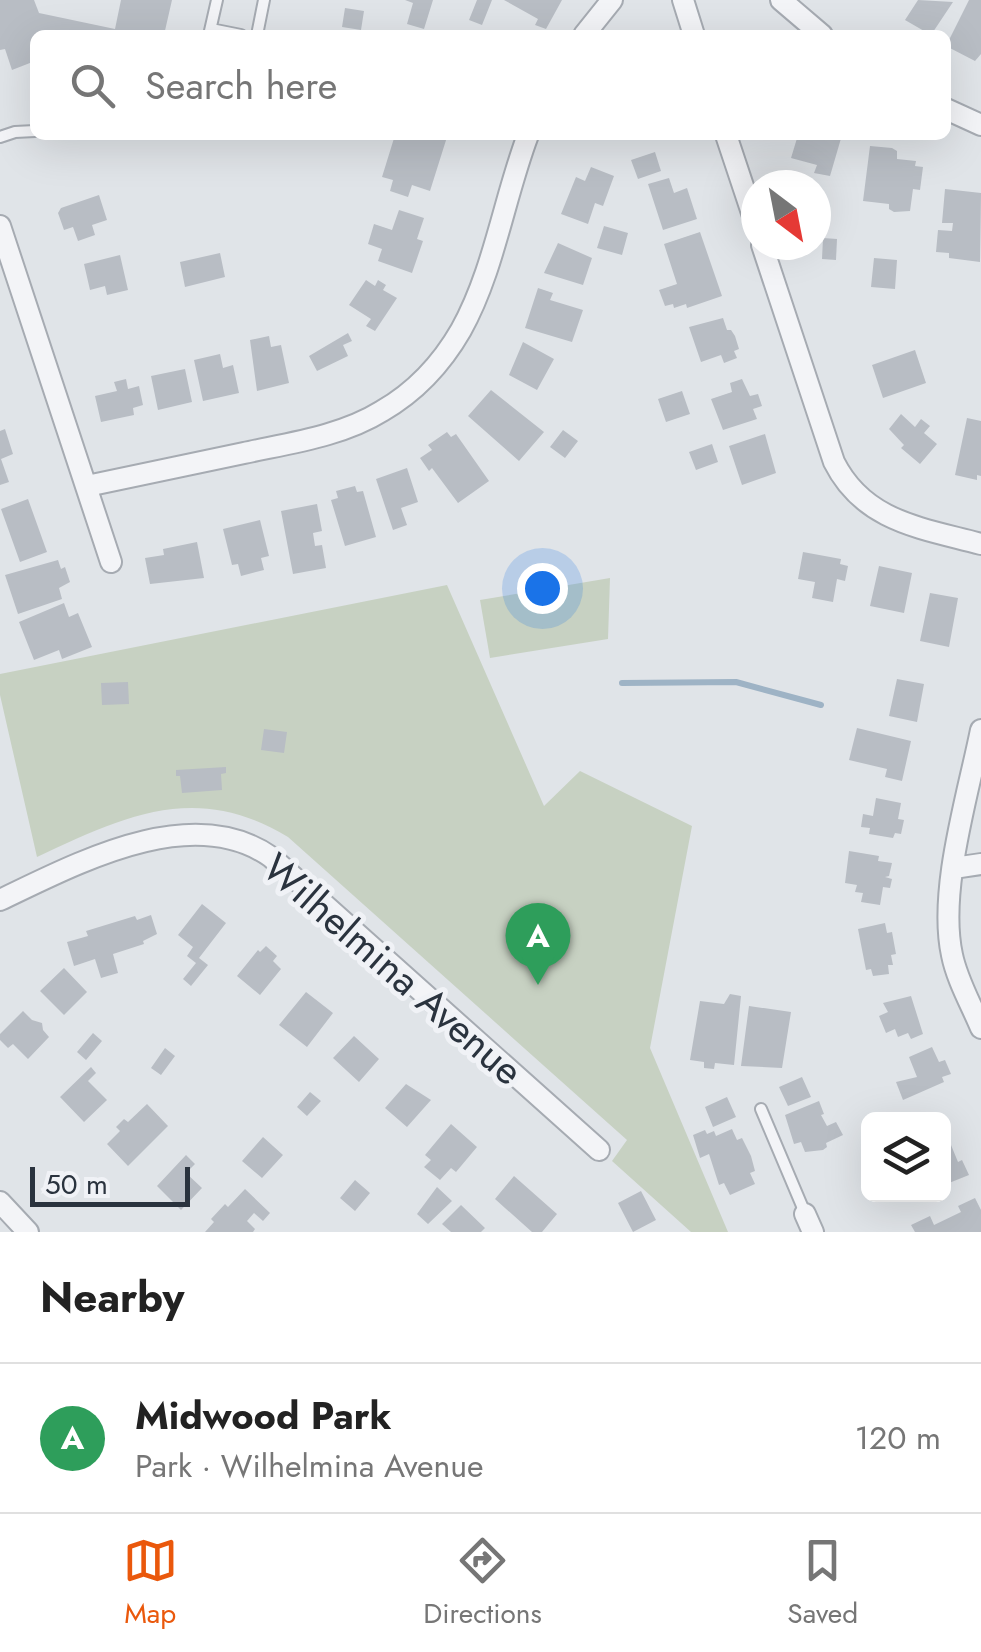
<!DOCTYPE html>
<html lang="en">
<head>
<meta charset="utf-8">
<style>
	:root { --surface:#fff; --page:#f6f6f6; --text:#222; --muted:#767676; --line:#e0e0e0; --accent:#ea580c }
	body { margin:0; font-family:Jost,sans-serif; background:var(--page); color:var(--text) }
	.controls { position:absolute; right:30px; bottom:30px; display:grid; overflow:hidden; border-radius:15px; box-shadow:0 10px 40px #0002 }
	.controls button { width:90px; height:90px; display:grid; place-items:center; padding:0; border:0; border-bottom:2px solid var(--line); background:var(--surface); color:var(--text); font:50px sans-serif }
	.compass { position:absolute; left:741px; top:170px; width:90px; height:90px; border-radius:50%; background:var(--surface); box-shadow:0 10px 40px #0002; rotate:148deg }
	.scale { position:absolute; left:30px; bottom:25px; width:160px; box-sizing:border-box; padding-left:10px; border:5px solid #2a333e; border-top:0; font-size:28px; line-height:35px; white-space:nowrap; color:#2a333e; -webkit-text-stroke:8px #f0f2f6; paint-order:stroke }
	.you { position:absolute; left:542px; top:588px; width:35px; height:35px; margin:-25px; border:8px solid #fff; border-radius:50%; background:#1a73e8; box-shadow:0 0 0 15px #1a73e833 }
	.badge { display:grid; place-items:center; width:65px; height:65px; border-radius:50%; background:var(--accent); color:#fff; font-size:32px; font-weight:700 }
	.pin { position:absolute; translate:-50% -82px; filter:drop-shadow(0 2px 5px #0008) }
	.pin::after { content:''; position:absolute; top:52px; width:35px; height:30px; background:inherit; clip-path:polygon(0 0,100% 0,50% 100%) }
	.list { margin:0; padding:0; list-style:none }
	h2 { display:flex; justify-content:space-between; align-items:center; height:130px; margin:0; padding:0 40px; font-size:42px }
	h2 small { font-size:32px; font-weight:400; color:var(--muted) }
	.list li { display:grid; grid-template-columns:65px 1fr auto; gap:30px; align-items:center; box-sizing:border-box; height:150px; padding:0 40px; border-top:2px solid var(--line) }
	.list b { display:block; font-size:38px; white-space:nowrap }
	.list p { margin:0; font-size:32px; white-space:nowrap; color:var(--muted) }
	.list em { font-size:32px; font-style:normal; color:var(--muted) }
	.icon { flex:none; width:55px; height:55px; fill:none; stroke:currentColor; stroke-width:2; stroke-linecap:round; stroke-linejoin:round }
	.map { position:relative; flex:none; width:981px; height:1232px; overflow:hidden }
	.search { position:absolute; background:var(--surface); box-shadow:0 10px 40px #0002; left:30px; right:30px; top:30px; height:110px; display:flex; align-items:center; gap:25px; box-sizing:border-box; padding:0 35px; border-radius:15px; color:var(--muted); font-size:38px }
	.sheet { height:280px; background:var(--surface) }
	nav { display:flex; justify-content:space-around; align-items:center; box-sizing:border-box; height:140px; border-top:2px solid var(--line); background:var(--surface); font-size:28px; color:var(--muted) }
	nav a { display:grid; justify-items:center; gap:5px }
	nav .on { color:var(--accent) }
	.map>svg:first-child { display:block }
</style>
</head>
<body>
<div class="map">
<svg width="981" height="1232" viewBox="0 0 981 1232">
	<rect width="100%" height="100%" fill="#e0e4e8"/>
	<path fill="#c7d1c2" d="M610,578L608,639L490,658L480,600Z
		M447,585L544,806L580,771L692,826L650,1048L728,1232H691L612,1161L627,1140L288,837C196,781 124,816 37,857L0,695V674Z"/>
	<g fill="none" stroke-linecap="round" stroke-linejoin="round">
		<path stroke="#9eb3c5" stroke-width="6" d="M622,683L736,682L821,705"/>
	</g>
	<path fill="#b8bdc4" d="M0,0H34L39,13L115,29L121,0H172L164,35H35V61L12,70L5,49L0,50Z
		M405,0H433L424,29L407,24L413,3Z
		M477,0H492L482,25L469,20Z
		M504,0H562L546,29L535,25L538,19Z
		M918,0L953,2L931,35L905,20Z
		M969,0H981V54L975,61L946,46Z
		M345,8L364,11L361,30L342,27Z
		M395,135L447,137L430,191L412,185L408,197L390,191L393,180L382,177Z
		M798,135H842L830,176L814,173L817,165L791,158Z
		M870,146L892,148L897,151V159L916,161L915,166L923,167L920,190L913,189L910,211L894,212L889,209V204L863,201Z
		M655,152L661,171L638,179L631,160Z
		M591,167L614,176L603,206L595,203L588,224L561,214L576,177L585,181Z
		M669,178L674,193L687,188L697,219L663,230L648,184Z
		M945,189L981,193L980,262L949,258V253L936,252L938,230L952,231L953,223H942Z
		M99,195L107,220L92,225L95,235L78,241L73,227L64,230L58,213L61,208Z
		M399,210L424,218L417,239L423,241L412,273L378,261L382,249L368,244L374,224L392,230Z
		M604,226L628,233L622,255L597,248Z
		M700,232L722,296L687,308L686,304L674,308L673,304L665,306L659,290L677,284L664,244Z
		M823,238L837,239L836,260L822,259Z
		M558,243L592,258L583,285L544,273Z
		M220,253L225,277L185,287L180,262Z
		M120,255L128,290L107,295L105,286L90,290L84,264Z
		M874,258L897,260L895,289L871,287Z
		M366,280L375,286L378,280L386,285L383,290L397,298L375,331L366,326L371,319L349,305Z
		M538,288L553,293L550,300L583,310L572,342L525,328Z
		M723,318L727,330H731L735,336L739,349L734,351L737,358L724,363L721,355L701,362L689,327Z
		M348,333L352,341L343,345L348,356L317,371L309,356Z
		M269,336L271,347L281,345L289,383L257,391L250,340Z
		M523,342L554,359L537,390L509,375Z
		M915,350L926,383L883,398L872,365Z
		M220,354L223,368L233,365L239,393L203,401L194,360Z
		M185,369L192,402L158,410L151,376Z
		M126,379L128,389L139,386L143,405L133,408L134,415L101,422L95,396L117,391L114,382Z
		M742,379L750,396L758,394L762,406L753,409L757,419L723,430L711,399L732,392L730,383Z
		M491,390L544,432L519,461L468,416Z
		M682,391L690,414L666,422L658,399Z
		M901,414L915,427L921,419L930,426L924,433L937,444L920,464L901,448L904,445L889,429Z
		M967,418L981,421V476L977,475V480L955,475Z
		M5,429L13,454L1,459L9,482L0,485V431Z
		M563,430L578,441L565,458L550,447Z
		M447,432L451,437L456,434L489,481L458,503L432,468L429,471L420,458L432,450L428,445Z
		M765,434L776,473L742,485L729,446Z
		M712,444L718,462L696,470L689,452Z
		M407,468L418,502L401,508L407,525L393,530L376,479Z
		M355,486L357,492L363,491L376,537L345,546L331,500L338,498L336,491Z
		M28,499L47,552L20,562L1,509Z
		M317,504L322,531L313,533L315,546L322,545L326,568L293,574L281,511Z
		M260,520L269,556L261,558L264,570L241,576L238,564L232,565L223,529Z
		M197,542L204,578L150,584L145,558L164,555L163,549Z
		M803,552L841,559L840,564L848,566L845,581L837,579L833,602L812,598L815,582L798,579Z
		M58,560L61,569L65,567L70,582L59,588L62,599L18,614L5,575Z
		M879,566L912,573L904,613L870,606Z
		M930,593L958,598L949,647L920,641Z
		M64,603L69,617L78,613L92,647L62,659L59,650L34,660L19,622Z
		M897,679L924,684L917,722L889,716Z
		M128,682L129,704L102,705L101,683Z
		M857,728L911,741L902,781L885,777L887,769L849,760Z
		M264,729L287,732L284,753L261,750Z
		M226,767V773L221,774L222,790L182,793L180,776H176V770Z
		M876,798L901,803L898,819L904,820L901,834L895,833L893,838L869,834L870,828L861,827L863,814L873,816Z
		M849,851L879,856L878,861L892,863L889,876L885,877L892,879L890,888L883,887L880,905L861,902L863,893L855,892L857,885L845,883Z
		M202,904L226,923L199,958L208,965L191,986L183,979L196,963L187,956L193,947L178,935Z
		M151,915L157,934L143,941L144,944L113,954L118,973L101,978L95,959L74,966L67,942L88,936L86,931L135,916L137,920Z
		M885,923L887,933L892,932L896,954L891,955L893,965H888L889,974L873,976L871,969L866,970L858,929Z
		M266,946L277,956L273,961L281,969L260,995L237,976L258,950L260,952Z
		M64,968L87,992L64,1015L40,991Z
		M306,992L333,1013L307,1047L279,1025Z
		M730,994L741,996L734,1065L715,1063L714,1069L704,1068V1062L690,1060L700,1001L724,1004Z
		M911,996L923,1034L911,1039L908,1033L898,1037L895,1029L886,1033L879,1016L888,1012L883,1003Z
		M749,1006L791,1012L782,1068L741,1066Z
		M23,1011L32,1020L42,1023L43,1030L49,1037L28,1059L13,1044L8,1048L0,1040V1034Z
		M93,1033L102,1041L86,1060L77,1052Z
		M354,1036L379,1059L359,1082L333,1058Z
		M932,1047L939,1062L945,1060L951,1074L942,1077L944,1082L903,1100L896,1082L917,1077L909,1057Z
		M165,1048L175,1056L161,1075L151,1068Z
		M91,1067L96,1073L88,1081L107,1100L84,1122L60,1097Z
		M802,1077L811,1097L788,1106L779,1087Z
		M406,1084L431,1100L407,1127L385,1108Z
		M310,1092L321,1101L307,1116L297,1107Z
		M727,1097L736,1117L713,1127L705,1107Z
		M819,1101L824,1114L821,1115L827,1126L836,1122L843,1135L826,1143L827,1147L823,1150L805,1152L801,1142L794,1144L785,1115Z
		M147,1104L168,1126L128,1166L107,1144L120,1131L116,1127L124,1119L128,1122Z
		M451,1124L477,1147L456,1172L451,1168L440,1180L424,1167L431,1160L425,1155Z
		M944,1128L958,1162L962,1160L969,1175L944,1185Z
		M732,1129L737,1140L742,1138L751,1156L755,1171L750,1173L755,1184L730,1195L724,1183L719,1185L709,1154L700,1158L693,1135L705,1130L707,1134L714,1131L716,1136Z
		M263,1137L283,1155L262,1178L242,1161Z
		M186,1155L195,1164L186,1173L202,1188L181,1210L157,1186Z
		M514,1176L557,1214L542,1232H532L495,1199Z
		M355,1180L370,1193L355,1211L340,1198Z
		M437,1187L452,1201L428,1224L417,1214Z
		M245,1189L270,1213L263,1221L254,1213L247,1221L255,1229L253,1232H205L214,1222L211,1219L225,1204L228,1207Z
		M641,1191L656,1220L633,1232L618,1203Z
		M975,1198L981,1210V1232H915L911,1225L930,1216L934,1225L961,1212L958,1206Z
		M461,1205L485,1228L481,1232H451L442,1224Z"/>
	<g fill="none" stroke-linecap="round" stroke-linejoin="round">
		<defs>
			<path id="lane" d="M211,29L241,35
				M209,35L217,0
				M257,35L264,0
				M0,137L15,132L35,131
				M761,1109L805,1213"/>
			<path id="street" d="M683,0L694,35
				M781,0L822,35
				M584,35L612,0
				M946,109L981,125
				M726,135L756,225
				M0,226L111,562
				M762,245L834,462C864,522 922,528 981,544
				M87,486C139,475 192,464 244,453C290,443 342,436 382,411C415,392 442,363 461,330C494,271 504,198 528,135
				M981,730C968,795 938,891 952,955C957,980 971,1004 981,1028
				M954,868L981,864
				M0,900C76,864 191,801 271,857L599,1150
				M0,1202L28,1232
				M805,1214L813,1232"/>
		</defs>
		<use href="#lane" stroke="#a6abb2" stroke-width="14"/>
		<use href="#street" stroke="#a6abb2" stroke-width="24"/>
		<use href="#lane" stroke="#f3f4f7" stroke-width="10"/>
		<use href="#street" stroke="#f3f4f7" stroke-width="20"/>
	</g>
	<g text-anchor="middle" stroke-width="10" stroke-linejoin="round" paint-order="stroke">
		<g font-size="40" fill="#2a333e" stroke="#f0f2f6">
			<text transform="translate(393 969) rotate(41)" y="14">Wilhelmina Avenue</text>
		</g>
	</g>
</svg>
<div class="controls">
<button><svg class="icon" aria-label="layers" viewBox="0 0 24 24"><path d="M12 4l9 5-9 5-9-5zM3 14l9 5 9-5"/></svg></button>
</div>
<svg class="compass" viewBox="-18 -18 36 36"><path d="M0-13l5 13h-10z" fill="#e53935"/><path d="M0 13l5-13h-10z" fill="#767676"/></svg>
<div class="scale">50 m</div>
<div class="you"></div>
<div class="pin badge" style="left:538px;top:985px;background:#2e9e5b">A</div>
<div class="search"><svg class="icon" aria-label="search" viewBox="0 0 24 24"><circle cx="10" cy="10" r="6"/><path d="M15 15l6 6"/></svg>Search here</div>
</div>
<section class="sheet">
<h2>Nearby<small></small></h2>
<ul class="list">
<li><span class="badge" style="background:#2e9e5b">A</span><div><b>Midwood Park</b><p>Park · Wilhelmina Avenue</p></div><em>120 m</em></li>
</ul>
</section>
<nav>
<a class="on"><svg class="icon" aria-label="map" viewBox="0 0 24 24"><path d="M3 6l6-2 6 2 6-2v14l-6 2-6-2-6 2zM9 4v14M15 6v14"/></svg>Map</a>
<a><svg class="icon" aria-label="directions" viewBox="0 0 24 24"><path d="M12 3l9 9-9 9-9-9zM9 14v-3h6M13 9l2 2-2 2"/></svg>Directions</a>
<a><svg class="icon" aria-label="saved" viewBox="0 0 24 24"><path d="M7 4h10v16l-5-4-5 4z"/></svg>Saved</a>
</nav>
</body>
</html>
